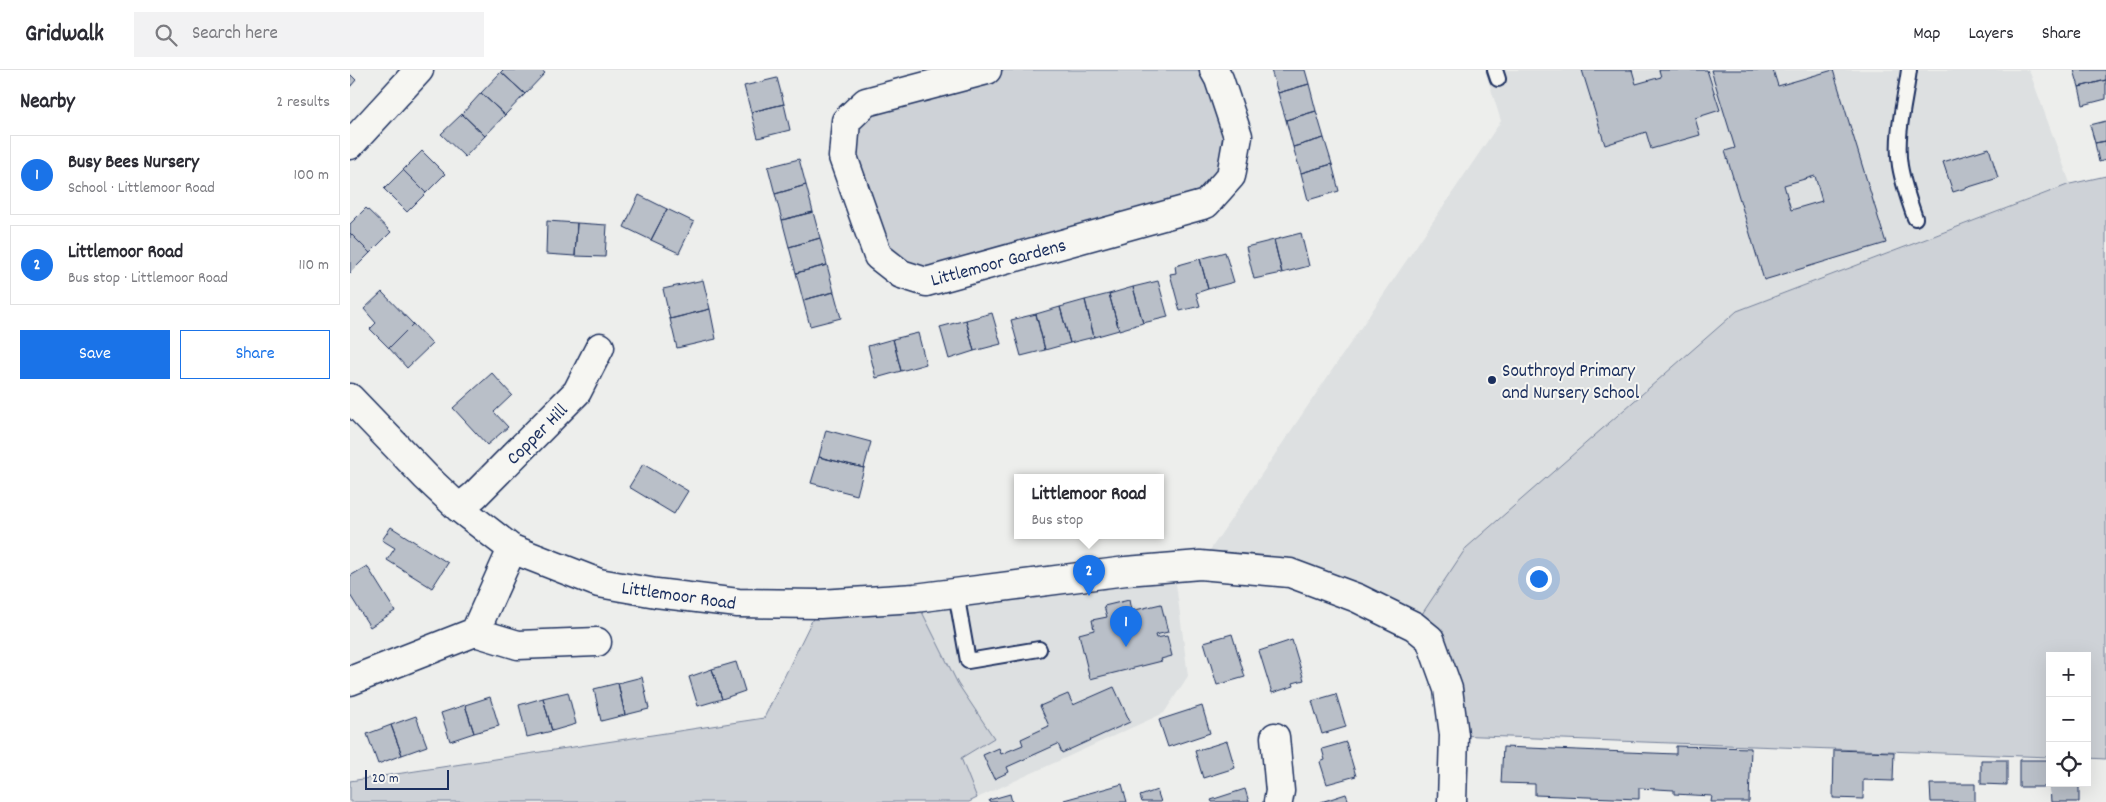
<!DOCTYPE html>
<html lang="en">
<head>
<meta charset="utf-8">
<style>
	:root { --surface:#fff; --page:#f2f2f3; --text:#2b2b33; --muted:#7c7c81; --line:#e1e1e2; --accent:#1a73e8 }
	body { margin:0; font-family:Dekko,sans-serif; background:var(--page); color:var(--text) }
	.controls { position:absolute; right:15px; bottom:15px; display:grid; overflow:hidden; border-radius:0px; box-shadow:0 5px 20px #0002 }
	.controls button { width:45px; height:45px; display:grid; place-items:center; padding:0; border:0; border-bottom:1px solid var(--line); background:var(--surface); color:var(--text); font:25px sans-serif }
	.scale { position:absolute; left:15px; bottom:12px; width:84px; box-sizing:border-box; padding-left:5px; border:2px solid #1b2f5e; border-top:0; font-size:14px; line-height:18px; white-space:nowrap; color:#1b2f5e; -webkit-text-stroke:4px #f6f6f2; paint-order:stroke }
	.you { position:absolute; left:1188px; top:508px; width:18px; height:18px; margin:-12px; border:4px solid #fff; border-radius:50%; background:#1a73e8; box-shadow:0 0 0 8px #1a73e833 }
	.badge { display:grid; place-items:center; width:32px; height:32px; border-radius:50%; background:var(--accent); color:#fff; font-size:16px; font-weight:700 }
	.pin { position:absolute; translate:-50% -41px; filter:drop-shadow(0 1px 2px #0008) }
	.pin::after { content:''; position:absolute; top:26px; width:18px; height:15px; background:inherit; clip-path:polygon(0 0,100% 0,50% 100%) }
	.popup { position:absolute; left:664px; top:404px; width:150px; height:65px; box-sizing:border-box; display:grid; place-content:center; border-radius:0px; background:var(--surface); filter:drop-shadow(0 1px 4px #0005); font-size:16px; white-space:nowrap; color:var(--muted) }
	.popup b { font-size:19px; color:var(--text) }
	.popup::after { content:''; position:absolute; left:50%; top:100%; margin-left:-10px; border:10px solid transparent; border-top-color:var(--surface) }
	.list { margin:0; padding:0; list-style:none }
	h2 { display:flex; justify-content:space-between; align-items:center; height:65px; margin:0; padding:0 20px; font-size:21px }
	h2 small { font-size:16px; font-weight:400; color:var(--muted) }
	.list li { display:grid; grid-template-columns:32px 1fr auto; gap:15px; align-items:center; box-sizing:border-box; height:80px; margin:0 10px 10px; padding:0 10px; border:1px solid var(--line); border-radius:0px }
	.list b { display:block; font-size:19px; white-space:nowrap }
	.list p { margin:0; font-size:16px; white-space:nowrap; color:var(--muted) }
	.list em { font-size:16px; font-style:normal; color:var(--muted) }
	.actions { display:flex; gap:10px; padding:15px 20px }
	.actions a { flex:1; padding:11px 0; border:1px solid var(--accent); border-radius:0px; text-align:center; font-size:18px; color:var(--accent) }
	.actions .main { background:var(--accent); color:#fff }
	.icon { flex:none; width:28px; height:28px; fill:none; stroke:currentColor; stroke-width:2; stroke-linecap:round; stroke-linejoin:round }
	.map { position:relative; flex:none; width:1756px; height:732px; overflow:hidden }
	header { display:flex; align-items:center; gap:30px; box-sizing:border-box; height:70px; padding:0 25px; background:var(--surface); border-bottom:1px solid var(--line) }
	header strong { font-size:24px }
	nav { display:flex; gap:28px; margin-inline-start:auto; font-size:18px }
	.search { width:350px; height:45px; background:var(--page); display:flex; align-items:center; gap:12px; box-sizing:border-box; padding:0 18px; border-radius:0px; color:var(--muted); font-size:19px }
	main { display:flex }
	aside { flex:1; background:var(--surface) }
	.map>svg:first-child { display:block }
</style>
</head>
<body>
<header>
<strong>Gridwalk</strong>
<div class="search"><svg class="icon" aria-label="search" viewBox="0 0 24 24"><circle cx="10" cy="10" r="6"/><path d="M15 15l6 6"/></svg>Search here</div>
<nav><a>Map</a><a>Layers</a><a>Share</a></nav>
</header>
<main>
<aside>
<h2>Nearby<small>2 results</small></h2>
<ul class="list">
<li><span class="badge">1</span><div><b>Busy Bees Nursery</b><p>School · Littlemoor Road</p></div><em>100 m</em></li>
<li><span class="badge">2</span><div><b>Littlemoor Road</b><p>Bus stop · Littlemoor Road</p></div><em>110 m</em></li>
</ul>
<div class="actions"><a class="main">Save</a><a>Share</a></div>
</aside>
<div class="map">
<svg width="1756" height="732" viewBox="0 0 1756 732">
	<rect width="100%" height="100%" fill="#edeeec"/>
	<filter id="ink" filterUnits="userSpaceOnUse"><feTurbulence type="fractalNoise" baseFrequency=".02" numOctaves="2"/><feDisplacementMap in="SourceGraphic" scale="10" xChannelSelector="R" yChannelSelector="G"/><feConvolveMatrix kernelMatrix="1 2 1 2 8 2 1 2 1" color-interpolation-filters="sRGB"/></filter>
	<g filter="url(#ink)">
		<path fill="#dde0e1" d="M1135,0H1679L1720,113L1387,241L1064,556L1007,528L850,495L1151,51Z
			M824,498L838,606L814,643L627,728L611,688L644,668L608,614L565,528Z"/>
		<path fill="#ced2d7" stroke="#74809a" d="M637,0H864L888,66L856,134L576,212L528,186L496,51Z
			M1756,106V689L1737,688V586H1700V687L1104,665L1064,556L1116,478L1387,241L1720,114Z
			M565,528L608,614L644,668L611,688L627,728L619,732H0V711L414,648L470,534Z"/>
		<path fill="#b9bfc8" stroke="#1b2f5e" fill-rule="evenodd" d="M153,0H191L195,3L175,24L151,2Z
			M921,0H955L959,14L928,23Z
			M1232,0H1282L1286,14L1311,7L1309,0H1357L1370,40L1345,48L1350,65L1301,79L1296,62L1255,75Z
			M1361,0H1423L1428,16L1483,0L1536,173L1414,210L1375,81L1385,78ZM1465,106L1472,131L1441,140L1434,115Z
			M1724,0H1756V10L1729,17Z
			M151,2L175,24L155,45L131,23Z
			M0,4L6,10L0,17Z
			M427,8L434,34L401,42L394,16Z
			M1756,10V29L1733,35L1729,17Z
			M959,14L966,41L936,50L928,23Z
			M131,23L155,45L135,66L112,44Z
			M434,34L440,60L408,68L401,42Z
			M966,41L974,68L943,77L936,50Z
			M112,44L135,66L115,87L91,64Z
			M1756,51V71L1745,73L1740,55Z
			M974,68L982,94L951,103L943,77Z
			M1756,71V90L1749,92L1745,73Z
			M1639,78L1648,108L1603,122L1593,92Z
			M72,81L95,104L76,123L53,100Z
			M449,89L456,115L425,124L418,97Z
			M982,94L989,121L958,130L951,103Z
			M53,100L76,123L57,142L34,119Z
			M456,115L463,142L432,150L425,124Z
			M289,125L317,139L301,170L274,157Z
			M16,138L41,162L20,183L0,163V154Z
			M317,139L344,152L329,183L301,170Z
			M463,142L470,168L439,177L432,150Z
			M197,151L227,153L225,186L196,184Z
			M227,153L257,155L255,187L225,186Z
			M0,163L20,183L0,203Z
			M951,163L959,196L932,203L924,170Z
			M470,168L477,195L446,203L439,177Z
			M924,170L932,203L904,209L896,177Z
			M875,182L884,212L858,219L850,189Z
			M850,189L858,219L846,223L850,236L830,241L820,204L826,203L825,196Z
			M477,195L484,222L453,230L446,203Z
			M353,210L360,239L320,249L313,219Z
			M808,211L818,247L793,253L783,217Z
			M783,217L793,253L769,260L759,224Z
			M32,222L63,254L39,278L20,259L26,253L14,239Z
			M484,222L491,248L460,256L453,230Z
			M759,224L769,260L744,267L735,230Z
			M735,230L744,267L720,273L710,237Z
			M710,237L720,273L695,280L686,244Z
			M360,239L366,269L327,278L320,249Z
			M642,243L651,274L624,281L616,250Z
			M686,244L695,280L671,286L661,250Z
			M616,250L624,281L599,289L590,257Z
			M63,254L82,274L57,298L39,278Z
			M568,263L576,294L551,301L543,269Z
			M543,269L551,301L526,308L518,276Z
			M142,303L162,325L144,342L158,357L137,375L103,338Z
			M476,360L521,372L514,398L469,387Z
			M469,387L514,398L507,425L461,413Z
			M293,394L338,421L324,444L279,417Z
			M41,457L98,493L82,518L37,490L45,478L32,470Z
			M17,496L45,541L20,557L0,525V506Z
			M779,530L781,541L811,534L818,562L805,565L806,568L817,566L822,586L811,589L812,591L740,609L729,564L744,560L742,550L757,547L754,536Z
			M882,564L895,607L867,615L854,572Z
			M942,570L954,610L943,613L944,616L922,623L909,581Z
			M386,592L395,621L372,629L362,599Z
			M362,599L372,629L348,636L339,607Z
			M292,607L299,639L275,645L268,613Z
			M268,613L275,645L251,651L244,619Z
			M764,617L780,652L712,683L708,674L657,697L659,702L644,709L633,685L649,678L651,684L673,675L671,669L699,656L690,636L718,624L723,635Z
			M218,622L226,654L202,661L193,628Z
			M986,624L996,657L972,664L962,631Z
			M140,627L149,656L124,663L115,635Z
			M193,628L202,661L177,667L169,635Z
			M115,635L124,663L100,671L91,643Z
			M852,636L860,663L818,677L809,650Z
			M66,646L77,676L52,685L41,655Z
			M41,655L52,685L28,694L17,664Z
			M877,671L885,698L853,708L845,681Z
			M996,672L1006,706L977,714L970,692L975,690L972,679Z
			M1326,676L1401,678L1399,732H1361L1362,726L1324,724V720L1289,718V729L1185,725V714L1151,713L1153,677L1326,684Z
			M1484,680L1544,682L1543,711L1513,710V729L1483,728Z
			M1631,690H1657V715L1631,714Z
			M1669,690H1700V713H1729V732H1701L1700,717H1669Z
			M772,714L777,732H715L714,730Z
			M1580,714H1625V732H1581Z
			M895,719L899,732H862L861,730Z
			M807,720L811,732H792L790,726Z
			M660,724L662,732H640L639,730Z
			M996,724L999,732H971Z"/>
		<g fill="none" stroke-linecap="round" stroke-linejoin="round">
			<defs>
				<path id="lane" d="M1145,0L1148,9
					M1559,0C1555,31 1545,65 1550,96C1553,114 1559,131 1565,148
					M606,523L618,591L689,579"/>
				<path id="street" d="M637,0L516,32L496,51L493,87L528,186L551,204L576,212L856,134L881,106L888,66L869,9L864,0
					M0,75L69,0
					M109,438L125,425L227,322L250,277
					M125,562L168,575L247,572
					M0,611L125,562L162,479
					M925,667L930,721L928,732"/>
				<path id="secondary" d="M0,328L76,407L109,438L162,479L249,513L306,523L388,533L470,534L565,528L776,501L850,495L940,503L1007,528L1064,556L1080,569L1098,619L1104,665L1102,732"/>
			</defs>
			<use href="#lane" stroke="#1b2f5e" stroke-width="18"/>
			<use href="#street" stroke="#1b2f5e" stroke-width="31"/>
			<use href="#secondary" stroke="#1b2f5e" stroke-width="31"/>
			<use href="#lane" stroke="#f6f6f2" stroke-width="14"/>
			<use href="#street" stroke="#f6f6f2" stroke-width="28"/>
			<use href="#secondary" stroke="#f6f6f2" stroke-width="28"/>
		</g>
	</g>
	<circle fill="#1b2f5e" stroke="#f6f6f2" stroke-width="2" cx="1142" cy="310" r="5"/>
	<g text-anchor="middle" stroke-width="4" stroke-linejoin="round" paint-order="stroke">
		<g font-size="19" fill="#1b2f5e" stroke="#f6f6f2">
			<text transform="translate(648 191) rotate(-15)" y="7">Littlemoor Gardens</text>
			<text transform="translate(186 363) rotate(-45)" y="7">Copper Hill</text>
			<text transform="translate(329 524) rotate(8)" y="7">Littlemoor Road</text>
		</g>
		<g font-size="19" fill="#1b2f5e" stroke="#f6f6f2" text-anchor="start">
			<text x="1152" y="306">Southroyd Primary<tspan x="1152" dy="22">and Nursery School</tspan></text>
		</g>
	</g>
</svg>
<div class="controls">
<button>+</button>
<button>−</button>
<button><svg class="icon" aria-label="locate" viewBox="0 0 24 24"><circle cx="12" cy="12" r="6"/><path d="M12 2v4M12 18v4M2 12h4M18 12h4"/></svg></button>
</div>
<div class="scale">20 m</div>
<div class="you"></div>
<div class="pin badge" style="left:776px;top:577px">1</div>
<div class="pin badge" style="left:739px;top:526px">2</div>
<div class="popup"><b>Littlemoor Road</b>Bus stop</div>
</div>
</main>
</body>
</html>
